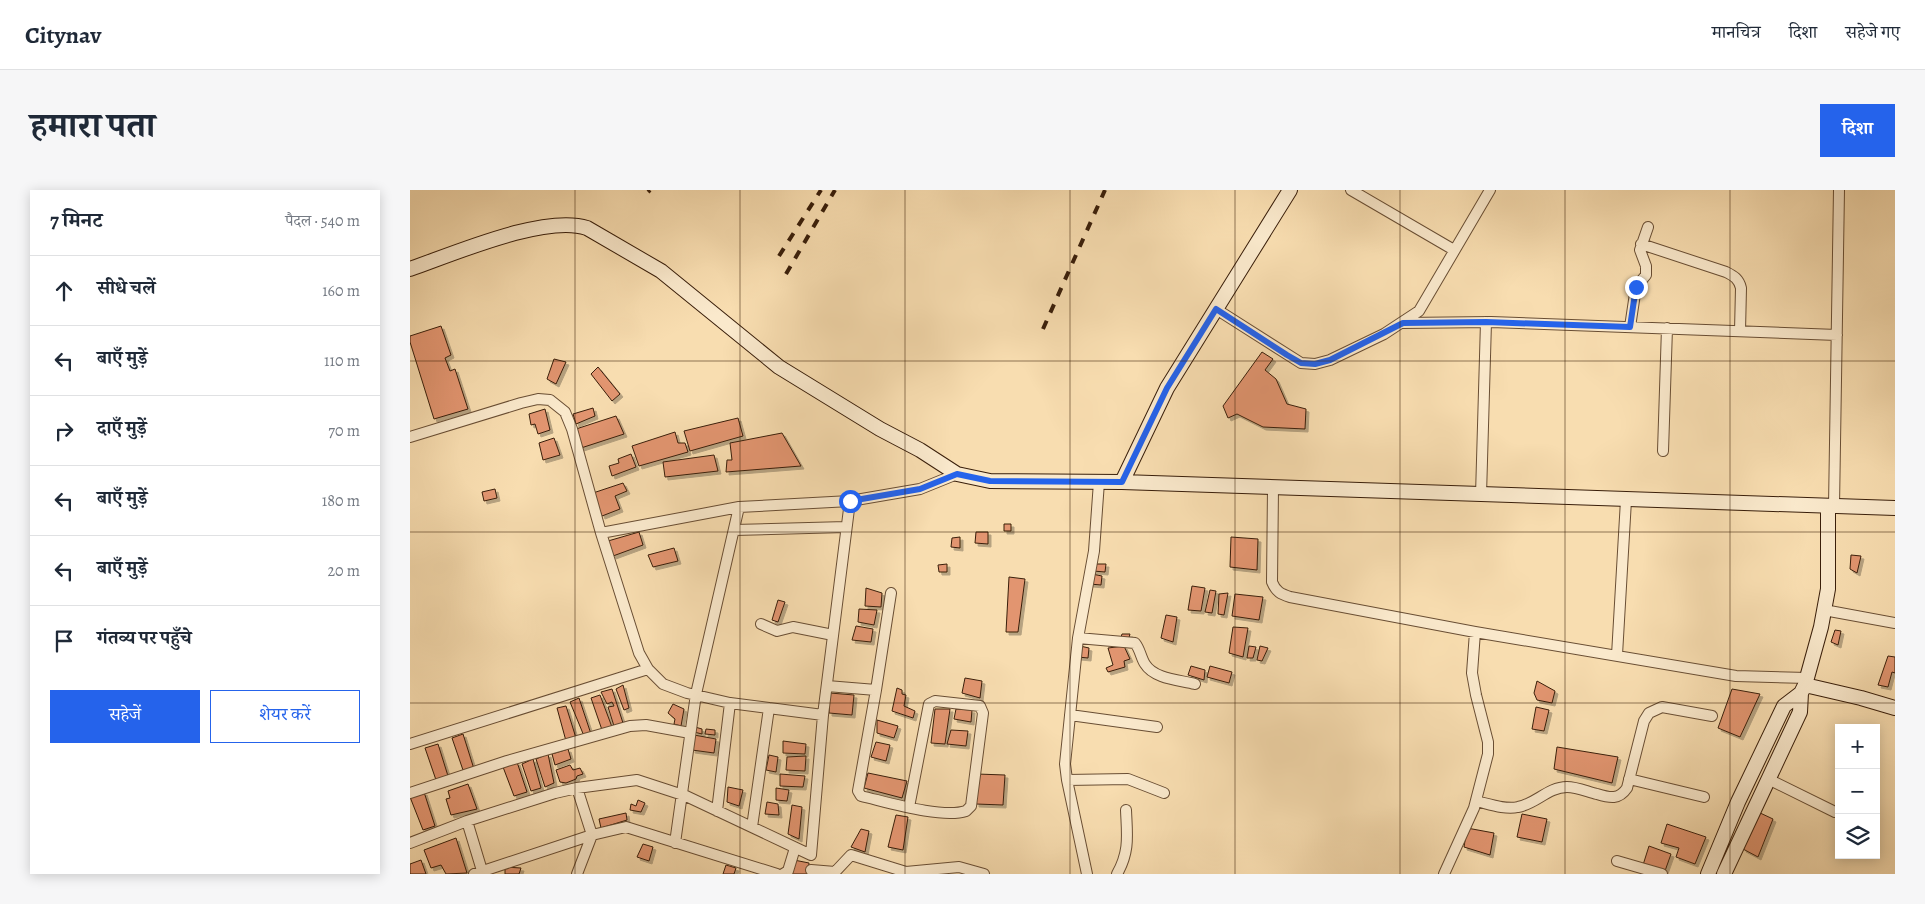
<!DOCTYPE html>
<html lang="hi">
<head>
<meta charset="utf-8">
<style>
	:root { --surface:#fff; --page:#f6f6f7; --text:#1f2937; --muted:#747a83; --line:#e0e1e3; --accent:#2563eb }
	body { margin:0; font-family:Alegreya,"Noto Serif Devanagari",serif; background:var(--page); color:var(--text) }
	.controls { position:absolute; right:15px; bottom:15px; display:grid; overflow:hidden; border-radius:0px; box-shadow:0 2px 12px #0003 }
	.controls button { width:45px; height:45px; display:grid; place-items:center; padding:0; border:0; border-bottom:1px solid var(--line); background:var(--surface); color:var(--text); font:25px sans-serif }
	.stop { position:absolute; width:15px; height:15px; margin:-11px; border:4px solid #2563eb; border-radius:50%; background:#fff }
	.stop.end { background:#2563eb; border-color:#fff; box-shadow:0 1px 5px #0008 }
	.list { margin:0; padding:0; list-style:none }
	h2 { display:flex; justify-content:space-between; align-items:center; height:65px; margin:0; padding:0 20px; font-size:21px }
	h2 small { font-size:16px; font-weight:400; color:var(--muted) }
	.list li { display:grid; grid-template-columns:32px 1fr auto; gap:15px; align-items:center; box-sizing:border-box; height:70px; padding:0 20px; border-top:1px solid var(--line) }
	.list b { display:block; font-size:19px; white-space:nowrap }
	.list em { font-size:16px; font-style:normal; color:var(--muted) }
	.actions { display:flex; gap:10px; padding:15px 20px }
	.actions a { flex:1; padding:11px 0; border:1px solid var(--accent); border-radius:0px; text-align:center; font-size:18px; color:var(--accent) }
	.actions .main { background:var(--accent); color:#fff }
	.icon { flex:none; width:28px; height:28px; fill:none; stroke:currentColor; stroke-width:2; stroke-linecap:round; stroke-linejoin:round }
	.map { position:relative; flex:none; width:1485px; height:684px; overflow:hidden; border-radius:0px }
	header { display:flex; align-items:center; gap:30px; box-sizing:border-box; height:70px; padding:0 25px; background:var(--surface); border-bottom:1px solid var(--line) }
	header strong { font-size:24px }
	nav { display:flex; gap:28px; margin-inline-start:auto; font-size:18px }
	.intro { display:flex; align-items:center; justify-content:space-between; box-sizing:border-box; height:120px; padding:0 30px }
	h1 { margin:0; font-size:35px }
	.button { padding:12px 22px; border-radius:0px; background:var(--accent); color:#fff; font-size:18px; font-weight:700 }
	main { display:flex; gap:30px; padding:0 30px }
	aside { flex:1; background:var(--surface); border-radius:0px; box-shadow:0 2px 12px #0003 }
	.map>svg:first-child { display:block }
</style>
</head>
<body>
<header>
<strong>Citynav</strong>
<nav><a>मानचित्र</a><a>दिशा</a><a>सहेजे गए</a></nav>
</header>
<div class="intro"><h1>हमारा पता</h1><a class="button">दिशा</a></div>
<main>
<aside>
<h2>7 मिनट<small>पैदल · 540 m</small></h2>
<ul class="list">
<li><svg class="icon" aria-label="ahead" viewBox="0 0 24 24"><path d="M12 20V5M6 11l6-6 6 6"/></svg><div><b>सीधे चलें</b></div><em>160 m</em></li>
<li><svg class="icon" aria-label="left" viewBox="0 0 24 24"><path d="M17 20v-9H6M10 6l-5 5 5 5"/></svg><div><b>बाएँ मुड़ें</b></div><em>110 m</em></li>
<li><svg class="icon" aria-label="right" viewBox="0 0 24 24"><path d="M7 20v-9h11M14 6l5 5-5 5"/></svg><div><b>दाएँ मुड़ें</b></div><em>70 m</em></li>
<li><svg class="icon" aria-label="left" viewBox="0 0 24 24"><path d="M17 20v-9H6M10 6l-5 5 5 5"/></svg><div><b>बाएँ मुड़ें</b></div><em>180 m</em></li>
<li><svg class="icon" aria-label="left" viewBox="0 0 24 24"><path d="M17 20v-9H6M10 6l-5 5 5 5"/></svg><div><b>बाएँ मुड़ें</b></div><em>20 m</em></li>
<li><svg class="icon" aria-label="arrive" viewBox="0 0 24 24"><path d="M6 21V4h12l-3 4 3 4H6"/></svg><div><b>गंतव्य पर पहुँचे</b></div></li>
</ul>
<div class="actions"><a class="main">सहेजें</a><a>शेयर करें</a></div>
</aside>
<div class="map">
<svg width="1485" height="684" viewBox="0 0 1485 684">
	<defs>
		<filter id="shadow"><feDropShadow dx="3" dy="3" stdDeviation="0" flood-color="#0004"/></filter>
	</defs>
	<rect width="100%" height="100%" fill="#f8ddb0"/>
	<filter id="stains"><feTurbulence type="fractalNoise" baseFrequency=".004" numOctaves="4"/><feColorMatrix values="0 0 0 0 .2 0 0 0 0 .09 0 0 0 0 .02 0 0 0 .5 -.17"/></filter>
	<radialGradient id="worn" r=".72"><stop offset=".6" stop-color="#630" stop-opacity="0"/><stop offset="1" stop-color="#630" stop-opacity=".3"/></radialGradient>
	<path fill="#e29570" stroke="#391e0a" filter="url(#shadow)" d="M31,136L41,165L35,168L40,181L45,179L58,219L24,229L0,152V146Z
		M852,162L863,169L855,180L866,189L877,214L896,219L895,239L853,237L827,224L818,228L813,216Z
		M144,169L156,172L146,194L137,189Z
		M188,177L210,204L202,211L181,184Z
		M183,218L185,226L166,234L163,224Z
		M135,219L140,240L128,244L125,234L121,235L119,224Z
		M206,226L214,244L171,258L166,239Z
		M328,228L333,246L280,261L274,241Z
		M265,242L268,253H275L278,262L229,276L222,256Z
		M372,243L391,276L316,282L317,270H322L320,253Z
		M144,248L150,265L133,270L129,253Z
		M221,264L226,277L202,286L199,276L209,273L208,269Z
		M304,265L308,281L255,287L253,272Z
		M213,293L217,301L205,306L210,319L192,326L183,303Z
		M85,299L87,308L74,311L72,302Z
		M594,334H601V341H594Z
		M229,342L233,355L203,366L198,351Z
		M566,342H578V354L565,353Z
		M550,347V358L541,357L542,348Z
		M821,347L848,349L847,380L820,377Z
		M264,358L268,371L243,377L238,365Z
		M1441,365L1451,366L1447,383L1440,379Z
		M537,374V382H529L528,375Z
		M684,374H696L695,382L683,381Z
		M682,384L692,386L691,395L680,394Z
		M599,387L615,389L608,442H596Z
		M782,396L795,398L791,421L778,420Z
		M456,398L472,403L471,417L455,416Z
		M800,400L806,401L802,423L795,422Z
		M818,403L814,425L808,424L809,404Z
		M825,404L853,407L849,430L822,426Z
		M368,410L375,412L368,432L362,430Z
		M449,419L467,420L464,435L448,432Z
		M756,425L767,427L763,452L751,448Z
		M446,436L463,439L461,452L442,450Z
		M823,437L838,438L833,467L819,463Z
		M1425,440L1431,441L1428,455L1421,452Z
		M712,444H720L718,451L710,450Z
		M670,456L679,458L678,468L668,467Z
		M714,456L720,469L714,471L715,477L698,482L696,478L703,475L698,458Z
		M839,456L846,457L843,468H837Z
		M850,456L858,458L852,471L847,470Z
		M1478,466L1485,467V483L1482,482L1478,497L1468,495Z
		M781,476L795,480L794,490L778,485Z
		M800,476L822,482L819,493L797,487Z
		M555,488L572,491L570,508L552,503Z
		M1127,491L1145,501L1142,513L1127,510L1124,503Z
		M213,495L219,518L214,520L206,499Z
		M487,498L492,500V504L496,505L494,516L505,521L503,528L482,521Z
		M202,499L213,533L204,536L198,517L204,516L202,512L197,514L191,502Z
		M1322,499L1350,504L1330,547L1308,538Z
		M420,503L444,505L442,525L419,523Z
		M190,505L202,537L192,540L181,508Z
		M169,508L181,544L174,546L160,512Z
		M263,514L274,519L271,536L264,534L265,529L258,523Z
		M156,516L166,548L156,551L147,518Z
		M1126,517L1139,520L1134,541L1122,539Z
		M525,519H540L535,554L521,553Z
		M546,519L562,520L561,532L544,529Z
		M467,530L488,536L484,548L467,543Z
		M285,537L292,539V544L284,542Z
		M296,539L305,540V545L295,544Z
		M541,540L558,541L556,556L537,554Z
		M53,544L64,579L54,583L42,548Z
		M284,545L306,549L304,563L282,560Z
		M373,551L396,554L395,564L373,563Z
		M466,552L480,555L476,571L461,567Z
		M28,554L38,586L26,590L15,558Z
		M1147,557L1208,567L1202,593L1144,579Z
		M158,559L161,569L145,575L142,564Z
		M138,564L144,593L135,597L126,569Z
		M359,565L368,567L366,582L356,580Z
		M396,566L395,581L376,580L377,567Z
		M123,569L131,598L121,601L112,574Z
		M107,572L117,602L104,606L93,577Z
		M160,575L163,580L170,578L173,584L167,586L166,589L156,593L150,592L146,580Z
		M458,583L497,591L492,608L454,598Z
		M370,584L395,586L393,597L370,596Z
		M567,584L595,585L593,615L566,614Z
		M58,594L67,619L41,625L36,609L40,608L38,601Z
		M318,597L333,600L329,616L317,612Z
		M366,598L379,600L377,611L366,610Z
		M14,602L25,636L13,640L0,607Z
		M228,610L235,613L231,622L220,620L221,614L226,616Z
		M357,612L368,614L369,625L355,624Z
		M382,615L392,617L389,649L378,644Z
		M1348,622L1363,629L1348,667L1333,659Z
		M216,623L217,630L191,638L189,629Z
		M1112,624L1137,629L1132,652L1107,647Z
		M486,625L498,627L493,660L478,657Z
		M1257,634L1296,647L1285,674L1266,667L1269,658L1251,653Z
		M1057,638L1084,643L1080,665L1054,657Z
		M451,639L459,641L455,662L441,657Z
		M46,648L57,683L36,684L31,675L21,678L14,660Z
		M233,654L243,657L239,671L227,667Z
		M1239,656L1261,664L1255,681L1233,675Z
		M11,670L16,684H0V674Z
		M384,670L399,673L398,684H381Z
		M316,675L326,678L324,684H313Z
		M95,677L111,678L109,684H95Z"/>
	<g fill="none" stroke-linecap="round" stroke-linejoin="round">
		<defs>
			<path id="street" d="M941,0L1044,60
				M1231,54L1316,82C1324,86 1329,89 1331,98L1330,141
				M806,119L891,173L905,174L920,170L974,144L1009,121L1080,0
				M993,133L1081,132L1427,145
				M1220,137L1226,97L1236,85V76L1230,60L1238,37
				M0,247L111,213L128,209L140,210L155,222L162,239L191,343L229,463L238,479L253,494L277,503L320,513L413,525
				M1253,261L1257,138
				M863,298L862,392C866,402 871,404 880,407L1065,442L1326,486L1397,488
				M1071,305L1076,132
				M1424,317L1429,0
				M324,340L436,337
				M191,343L329,317L440,311L510,299L547,284
				M481,403L466,500L448,601L451,606C477,612 532,629 556,621L561,616L573,523L570,516L525,511L519,514L499,617
				M1414,420L1485,433
				M351,434L367,441L383,437L423,445
				M668,448L725,453C730,459 731,468 735,474C744,489 770,490 785,494
				M1207,465L1216,310
				M417,496L466,500
				M660,525L747,537
				M0,554L238,479
				M1219,589L1294,607
				M1358,589L1425,622
				M657,590L718,589L754,603
				M0,603L97,571L220,536L236,535L280,543
				M1066,611C1079,614 1095,620 1108,617C1126,614 1138,597 1157,597C1167,597 1178,602 1187,604C1200,608 1209,610 1217,598L1234,531L1239,523L1252,517L1302,526
				M307,621L320,513
				M57,631L73,684
				M342,637L359,518
				M0,653L57,631L145,603L167,598L227,590L276,606L401,665L413,525L440,311
				M265,653L286,504L329,317
				M1207,671L1252,684
				M401,680L425,682L441,665L496,682L549,677L574,684
				M64,684L182,645L216,637L367,684
				M167,684L182,645L167,598
				M373,684L378,681L385,658
				M677,684L657,590L655,574L668,448L684,361L689,292
				M707,684C720,661 717,645 716,620
				M1034,684L1064,618L1078,564V552L1066,505L1062,483L1065,442"/>
			<path id="secondary" d="M0,79C43,64 135,24 177,38L251,81L369,177L470,239L510,260L547,284L580,291L712,292L1485,318
				M712,292L757,198L880,0
				M1395,495L1451,508L1485,518
				M1298,684L1328,612L1374,516L1391,503
				M1314,684L1390,522L1391,503L1395,495L1411,437L1418,399V317"/>
		</defs>
		<use href="#street" stroke="#694e34" stroke-width="12"/>
		<use href="#secondary" stroke="#391e0a" stroke-width="16"/>
		<use href="#street" stroke="#fae9cc" stroke-width="10"/>
		<use href="#secondary" stroke="#fae9cc" stroke-width="14"/>
		<path stroke="#391e0a" stroke-width="4" stroke-dasharray="9 9" stroke-linecap="butt" d="M238,2L240,0
			M369,66L411,0
			M376,84L425,0
			M633,139L695,0"/>
	</g>
	<g fill="none" stroke-linecap="round" stroke-linejoin="round">
		<path stroke="#2563eb" stroke-width="6" d="M440,311L510,299L547,284L580,291L712,292L757,198L806,119L877,165L891,173L905,174L920,170L993,133L1076,132L1220,137L1226,97"/>
	</g>
	<path fill="none" stroke="#391e0a" stroke-width="1" stroke-opacity="0.55" d="M165,0V684M330,0V684M495,0V684M660,0V684M825,0V684M990,0V684M1155,0V684M1320,0V684M0,171H1485M0,342H1485M0,513H1485"/>
	<rect width="100%" height="100%" filter="url(#stains)"/>
	<rect width="100%" height="100%" fill="url(#worn)"/>
</svg>
<div class="controls">
<button>+</button>
<button>−</button>
<button><svg class="icon" aria-label="layers" viewBox="0 0 24 24"><path d="M12 4l9 5-9 5-9-5zM3 14l9 5 9-5"/></svg></button>
</div>
<div class="stop" style="left:440px;top:311px"></div>
<div class="stop end" style="left:1226px;top:97px"></div>
</div>
</main>
</body>
</html>
